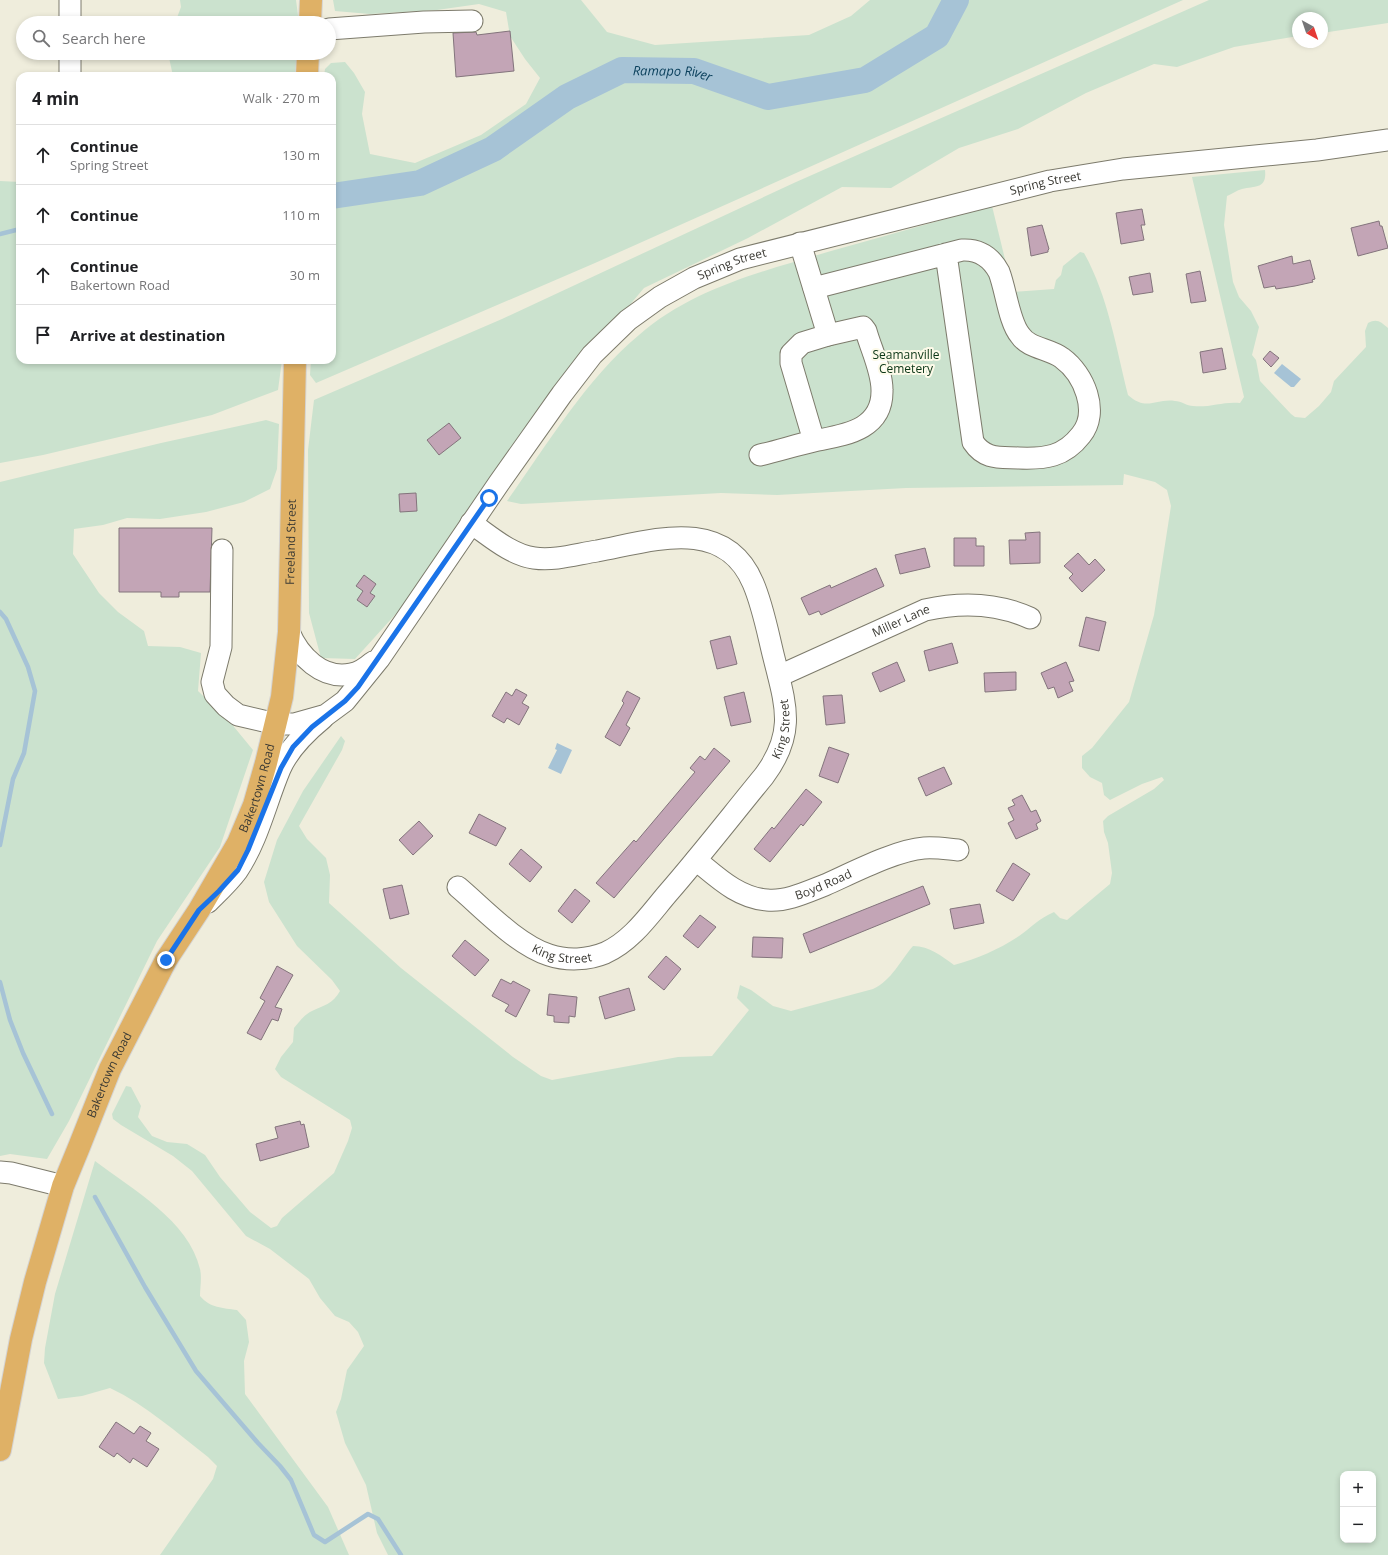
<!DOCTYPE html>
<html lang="en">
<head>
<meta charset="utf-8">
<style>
	:root { --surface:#fff; --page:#f2f2f2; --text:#202124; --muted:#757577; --line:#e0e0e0 }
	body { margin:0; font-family:"Open Sans",sans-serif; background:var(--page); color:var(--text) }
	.controls { position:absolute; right:12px; bottom:12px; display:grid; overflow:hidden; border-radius:8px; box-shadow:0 2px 6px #0003 }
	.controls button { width:36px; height:36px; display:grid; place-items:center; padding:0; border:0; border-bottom:1px solid var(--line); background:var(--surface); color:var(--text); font:20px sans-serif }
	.compass { position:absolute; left:1292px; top:12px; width:36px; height:36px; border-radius:50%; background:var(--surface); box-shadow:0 2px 6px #0003; rotate:140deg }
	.stop { position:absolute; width:12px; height:12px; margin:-9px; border:3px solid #1a73e8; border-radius:50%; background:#fff }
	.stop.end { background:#1a73e8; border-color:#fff; box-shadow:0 1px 4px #0008 }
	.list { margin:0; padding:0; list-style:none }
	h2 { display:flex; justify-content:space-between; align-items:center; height:52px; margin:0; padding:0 16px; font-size:17px }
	h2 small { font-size:13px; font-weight:400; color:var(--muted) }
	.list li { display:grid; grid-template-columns:26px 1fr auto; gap:12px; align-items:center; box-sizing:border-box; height:60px; padding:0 16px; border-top:1px solid var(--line) }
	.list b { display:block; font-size:15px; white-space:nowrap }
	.list p { margin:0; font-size:13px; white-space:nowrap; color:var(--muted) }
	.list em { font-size:13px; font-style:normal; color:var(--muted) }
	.icon { flex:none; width:22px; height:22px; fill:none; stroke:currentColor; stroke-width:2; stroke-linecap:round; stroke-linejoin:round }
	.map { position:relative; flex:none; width:1388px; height:1555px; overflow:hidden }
	.search { position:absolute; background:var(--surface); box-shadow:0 2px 6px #0003; left:16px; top:16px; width:320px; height:44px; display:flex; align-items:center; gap:10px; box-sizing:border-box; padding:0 14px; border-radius:22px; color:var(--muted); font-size:15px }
	.panel { position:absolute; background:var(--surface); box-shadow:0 2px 6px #0003; left:16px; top:72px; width:320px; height:292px; border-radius:12px }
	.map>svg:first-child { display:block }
</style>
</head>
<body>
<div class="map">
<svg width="1388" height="1555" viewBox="0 0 1388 1555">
	<rect width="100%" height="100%" fill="#efeddc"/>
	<path fill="#cbe2ce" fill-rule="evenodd" d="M180,0H296L299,23H175L181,7Z
		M333,0H581L607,32L655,45L809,35L851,16L870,0H1183L595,263L316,383L310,375L311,360H332V76H324L325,69L331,63L345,62L354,73L365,92L362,114L370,154L415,163L481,135L526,104L540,78L525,59L510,36L506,12L479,4L437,10L370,14L335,11Z
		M1209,0H1388V23L1322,33V18H1298V36L1234,47L1177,67L1154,64L1086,93L1018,129L959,148L891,188L842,187L748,238L644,288L526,428L412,596L355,659L321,658L309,613L308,450L314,400L502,319L796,182Z
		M168,53H297L295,76H173Z
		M1265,170C1267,189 1256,186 1242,189C1237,190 1232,194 1227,196L1224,225L1233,282L1239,297L1251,311L1259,327L1252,355L1256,360L1260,381L1291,414L1295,417L1305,418L1319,406L1331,392L1334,381L1366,347L1365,331L1368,323C1377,318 1381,322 1388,328V1555H388L377,1533L366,1485L345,1443L336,1412L341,1399L347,1370L364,1346L358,1332L349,1322L335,1316L320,1298L309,1279L270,1249L246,1236L192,1171L173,1156L121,1125L113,1119L112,1114L126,1086L131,1087L141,1106L138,1117L152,1136L167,1142L187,1144L205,1155L220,1177L250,1212L271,1228L277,1226L282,1218L334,1173L348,1141L352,1128L350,1120L281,1077L275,1069L281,1057L293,1042L294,1028C299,1022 305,1014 312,1011C324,1005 333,1004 340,991L332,980L297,946L269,902L264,882L277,840L303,791L341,736L345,741L342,750L299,826L307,839L326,858L330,875L329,903L401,968L513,1057L541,1076L552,1080L678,1057L712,1056L749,1010L737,998L740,985L751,990L773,1006L791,1011L873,989C892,980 900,961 913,946C930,946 941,956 954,965C978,958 998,950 1019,936C1032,927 1038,919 1054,912L1060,918L1067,920L1110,884L1112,873L1108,843L1104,832L1103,821L1108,816L1154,789L1164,780L1162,777L1142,784L1110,800L1104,795L1102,783L1090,777L1082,768V756L1092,748L1129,702L1154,615L1171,506L1167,490L1155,482L1124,474L1123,485L906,488L777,495L721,493L542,503L521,504L507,501C546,446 587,378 639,335C693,288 764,271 831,251C885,236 938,221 992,206L1013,292L1054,289L1056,280L1061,275L1063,266L1080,252L1084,253C1108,296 1116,347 1128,395C1147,412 1156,398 1175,401C1181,401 1187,406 1193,406C1209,408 1224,401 1240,403L1244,397L1192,177ZM1343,1474H1373V1540H1343Z
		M0,181L20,182V360H282L278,390L212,415L43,455L0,463Z
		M266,420L279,424L277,469L270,489L244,502L206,512L160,519L127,518L103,525L74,529L73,554L99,593L118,612L144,631L148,646L180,647L201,653L198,691L230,722L253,750L220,847L157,941L69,1121L47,1159L10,1154L0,1156V482L161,443Z
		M95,1161C132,1189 189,1221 200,1269C202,1277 200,1288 200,1296C210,1308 223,1308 237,1310L246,1320L249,1342L244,1361L245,1394L328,1507L349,1555H160L213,1479L217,1466L208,1457C177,1433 146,1405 110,1388L82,1396L58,1399L44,1363L45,1348L55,1294Z"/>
	<path fill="#a6c3d6" d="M1282,364L1301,379L1294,387H1291L1274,373Z
		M557,743L572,750L561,774L548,768L557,750L555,749Z"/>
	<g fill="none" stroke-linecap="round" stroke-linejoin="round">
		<path stroke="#a6c3d6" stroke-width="4.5" d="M0,234L20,229
			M0,612L6,619L28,667L35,691L24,753L13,779L0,845
			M0,982L10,1020L23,1053L52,1114
			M95,1197L145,1287L196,1371L258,1443L280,1466L291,1480L314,1535L325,1542L368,1514L378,1519L401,1555"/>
		<path stroke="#a6c3d6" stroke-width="26" id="s1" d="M332,196L420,183L493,149L567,97L622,70L694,71L768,97L865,80L937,36L956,0"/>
	</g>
	<path fill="#c3a5b6" stroke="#83747c" d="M510,31L514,71L456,77L453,33L476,32L477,35Z
		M1142,209L1145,225H1141L1144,240L1121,244L1116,213Z
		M1379,221L1380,226H1382L1388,248L1358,256L1351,228Z
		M1042,225L1049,249L1048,250V252L1031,256L1027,228Z
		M1292,256L1293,264L1310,260L1315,279L1312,280L1313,282L1295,286L1276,289L1275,286L1264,288L1258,266Z
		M1200,271L1206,301L1191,303L1186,274Z
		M1150,273L1153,292L1133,295L1129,277Z
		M1222,348L1226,369L1203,373L1200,352Z
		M1270,351L1279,358L1271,367L1263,359Z
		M449,423L461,438L439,455L427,440Z
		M416,493L417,511L400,512L399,494Z
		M119,528H212L210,592H179V597H161V592H119Z
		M1040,532V563L1010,564L1009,540H1026L1025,533Z
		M954,538H976V546H984V566H954Z
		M925,548L930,567L900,574L895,555Z
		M1078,553L1089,565L1095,559L1105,570L1082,592L1069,578L1073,574L1064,566Z
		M876,568L884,586L821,615L819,611L809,615L801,598L830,585L831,588Z
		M364,575L376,584L370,593L375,596L367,607L357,600L363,591L356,586Z
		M1086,617L1106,622L1099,651L1079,646Z
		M730,636L737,664L717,669L710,641Z
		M952,643L958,663L929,671L924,651Z
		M897,662L905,681L880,692L872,673Z
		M1066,662L1074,681L1069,682L1073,691L1058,698L1054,687L1048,689L1041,673Z
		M1016,672V690L985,692L984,673Z
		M516,689L527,695L522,703L529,707L519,725L507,718L504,723L492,716L506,692L512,696Z
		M627,691L640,698L626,725L630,728L620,746L605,737L624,703L622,701Z
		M744,692L751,722L731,726L724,697Z
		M842,695L845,723L826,725L823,696Z
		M829,747L849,754L838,783L819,776Z
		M714,748L730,761L614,898L596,883L634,840L636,842L695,772L690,768L700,756L705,760Z
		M944,767L952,784L926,796L918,778Z
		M806,789L822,802L803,826L801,824L770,862L754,849L772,827L774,829Z
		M1022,795L1031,812L1036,810L1041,821L1036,824L1038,829L1016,839L1008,823L1014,820L1008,808L1015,805L1012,800Z
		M479,814L506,828L496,846L469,833Z
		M419,821L433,836L413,855L399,840Z
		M521,849L542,867L530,882L509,864Z
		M1013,863L1030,874L1013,901L996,891Z
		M402,885L409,914L390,919L383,889Z
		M923,886L930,904L810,953L803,934Z
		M575,889L590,901L572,923L558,911Z
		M980,904L984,923L954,929L950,909Z
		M700,915L716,927L698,948L683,936Z
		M753,937L783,938L782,958L752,957Z
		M465,940L489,960L475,976L452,956Z
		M666,956L681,969L664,990L648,977Z
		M277,966L293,975L275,1007L282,1009L278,1021L272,1019L261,1040L247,1033L265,1001L260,998Z
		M501,979L511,984L513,981L530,990L516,1017L505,1011L509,1005L492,996Z
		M629,988L635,1010L605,1019L599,997Z
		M549,994L577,997L575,1017L569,1016V1023L554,1022V1016L547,1015Z
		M300,1121L301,1125L304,1124L309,1147L260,1161L256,1144L278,1138L275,1127Z
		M116,1422L134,1434L140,1426L151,1433L146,1441L159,1449L147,1467L133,1458L130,1463L117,1453L114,1457L99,1447Z"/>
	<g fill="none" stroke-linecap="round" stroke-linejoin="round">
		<defs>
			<g id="minor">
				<path d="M70,23V0"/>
				<path d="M329,29L424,22L472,21"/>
				<path d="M70,76V53"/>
				<path d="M800,243L828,335"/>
				<path d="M814,288L962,250C979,249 991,257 999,272C1006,290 1009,322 1020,335C1029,349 1049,348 1062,358C1084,374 1100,412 1081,435C1064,457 1045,459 1019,458C1000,457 985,460 973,442L946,254"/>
				<path d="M760,455C778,451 796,445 814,441C843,435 883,431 882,390C882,371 871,349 866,331L863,327L828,335L802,343L791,354V363L814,441"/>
				<path id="s2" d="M222,550L221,647L212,682L215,694L226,706L238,715L276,724H294L326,715L345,701L379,659L499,483L562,394L592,355L628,320L660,297L694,278L740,259L1050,181L1123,169L1317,150L1388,140"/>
				<path d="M289,632C299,656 322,680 351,674C360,673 367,667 373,662"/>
				<path id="s3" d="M779,676L925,610C960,602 997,603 1030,618"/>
				<path id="s4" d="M696,860C717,877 738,898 767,900C786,902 807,892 825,885C852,873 896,850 924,848C935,847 947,849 958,850"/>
				<path id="s5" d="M458,887C484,909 516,944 549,955C567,961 588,960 605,953C632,941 650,914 668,893C701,855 732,815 764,776C796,733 786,706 774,658C768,634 763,606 753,583C724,515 651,541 597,551C577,554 555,561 534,558C511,555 490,536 471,523"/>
				<path d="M208,902C218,892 229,882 237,871C258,840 266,802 280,769C289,748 306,732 323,718"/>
				<path d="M0,1172L11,1173L63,1186"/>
			</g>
			<g id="major">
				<path d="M310,23L311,0"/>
				<path d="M307,76L308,53"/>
				<path id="s6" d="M0,1450L21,1339L35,1282L63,1186L79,1147L110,1069L166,960L199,910L238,843L254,805L266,763L282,697L289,632L295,360"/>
			</g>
		</defs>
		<use href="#minor" stroke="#7d7b6c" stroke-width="23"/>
		<use href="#major" stroke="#d4d3d2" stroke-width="24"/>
		<use href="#minor" stroke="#fff" stroke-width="21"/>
		<use href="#major" stroke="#dfb166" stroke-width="22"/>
	</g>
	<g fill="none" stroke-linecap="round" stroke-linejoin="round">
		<path stroke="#1a73e8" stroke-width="5" d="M166,960L199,910L219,891L238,870L248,850L281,768L293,747L312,727L345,701L358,687L489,498"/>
	</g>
	<g text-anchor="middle" stroke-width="4" stroke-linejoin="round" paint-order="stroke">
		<g font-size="12" fill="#3a3933" stroke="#fdfae9">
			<text dy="4" stroke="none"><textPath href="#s2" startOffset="1209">Spring Street</textPath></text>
			<text dy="4" stroke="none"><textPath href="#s2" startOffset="885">Spring Street</textPath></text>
			<text dy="4" stroke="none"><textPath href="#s6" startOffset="966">Freeland Street</textPath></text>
			<text dy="4" stroke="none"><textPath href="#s3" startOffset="134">Miller Lane</textPath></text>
			<text dy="4" stroke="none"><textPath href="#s5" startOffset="462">King Street</textPath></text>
			<text dy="4" stroke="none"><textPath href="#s6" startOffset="716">Bakertown Road</textPath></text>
			<text dy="4" stroke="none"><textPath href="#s4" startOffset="142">Boyd Road</textPath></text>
			<text dy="4" stroke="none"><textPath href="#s5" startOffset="127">King Street</textPath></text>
			<text dy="4" stroke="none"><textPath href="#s6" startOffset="392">Bakertown Road</textPath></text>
		</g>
		<g font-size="12" fill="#0b3616" stroke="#fdfae9">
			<text x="906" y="359">Seamanville<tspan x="906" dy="14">Cemetery</tspan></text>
		</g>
		<g font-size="13" font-style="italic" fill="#093f5b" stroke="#fdfae9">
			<text dy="5" stroke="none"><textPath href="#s1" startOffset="372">Ramapo River</textPath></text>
		</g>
	</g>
</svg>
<div class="controls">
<button>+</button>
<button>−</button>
</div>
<svg class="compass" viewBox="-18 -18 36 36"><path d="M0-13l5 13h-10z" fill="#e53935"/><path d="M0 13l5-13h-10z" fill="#757577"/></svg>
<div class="stop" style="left:489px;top:498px"></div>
<div class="stop end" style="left:166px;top:960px"></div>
<div class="search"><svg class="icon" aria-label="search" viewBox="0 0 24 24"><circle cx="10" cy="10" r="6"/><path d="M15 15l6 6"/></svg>Search here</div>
<section class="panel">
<h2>4 min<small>Walk · 270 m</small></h2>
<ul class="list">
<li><svg class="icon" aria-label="ahead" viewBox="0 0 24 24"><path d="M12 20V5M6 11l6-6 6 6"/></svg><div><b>Continue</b><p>Spring Street</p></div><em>130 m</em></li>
<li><svg class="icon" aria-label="ahead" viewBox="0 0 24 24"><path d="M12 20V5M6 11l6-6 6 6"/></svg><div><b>Continue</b></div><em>110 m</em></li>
<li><svg class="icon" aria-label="ahead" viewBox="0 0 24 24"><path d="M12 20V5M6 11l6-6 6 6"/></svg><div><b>Continue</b><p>Bakertown Road</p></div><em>30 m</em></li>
<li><svg class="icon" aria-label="arrive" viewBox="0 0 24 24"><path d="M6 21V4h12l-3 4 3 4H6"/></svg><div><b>Arrive at destination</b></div></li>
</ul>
</section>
</div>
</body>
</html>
